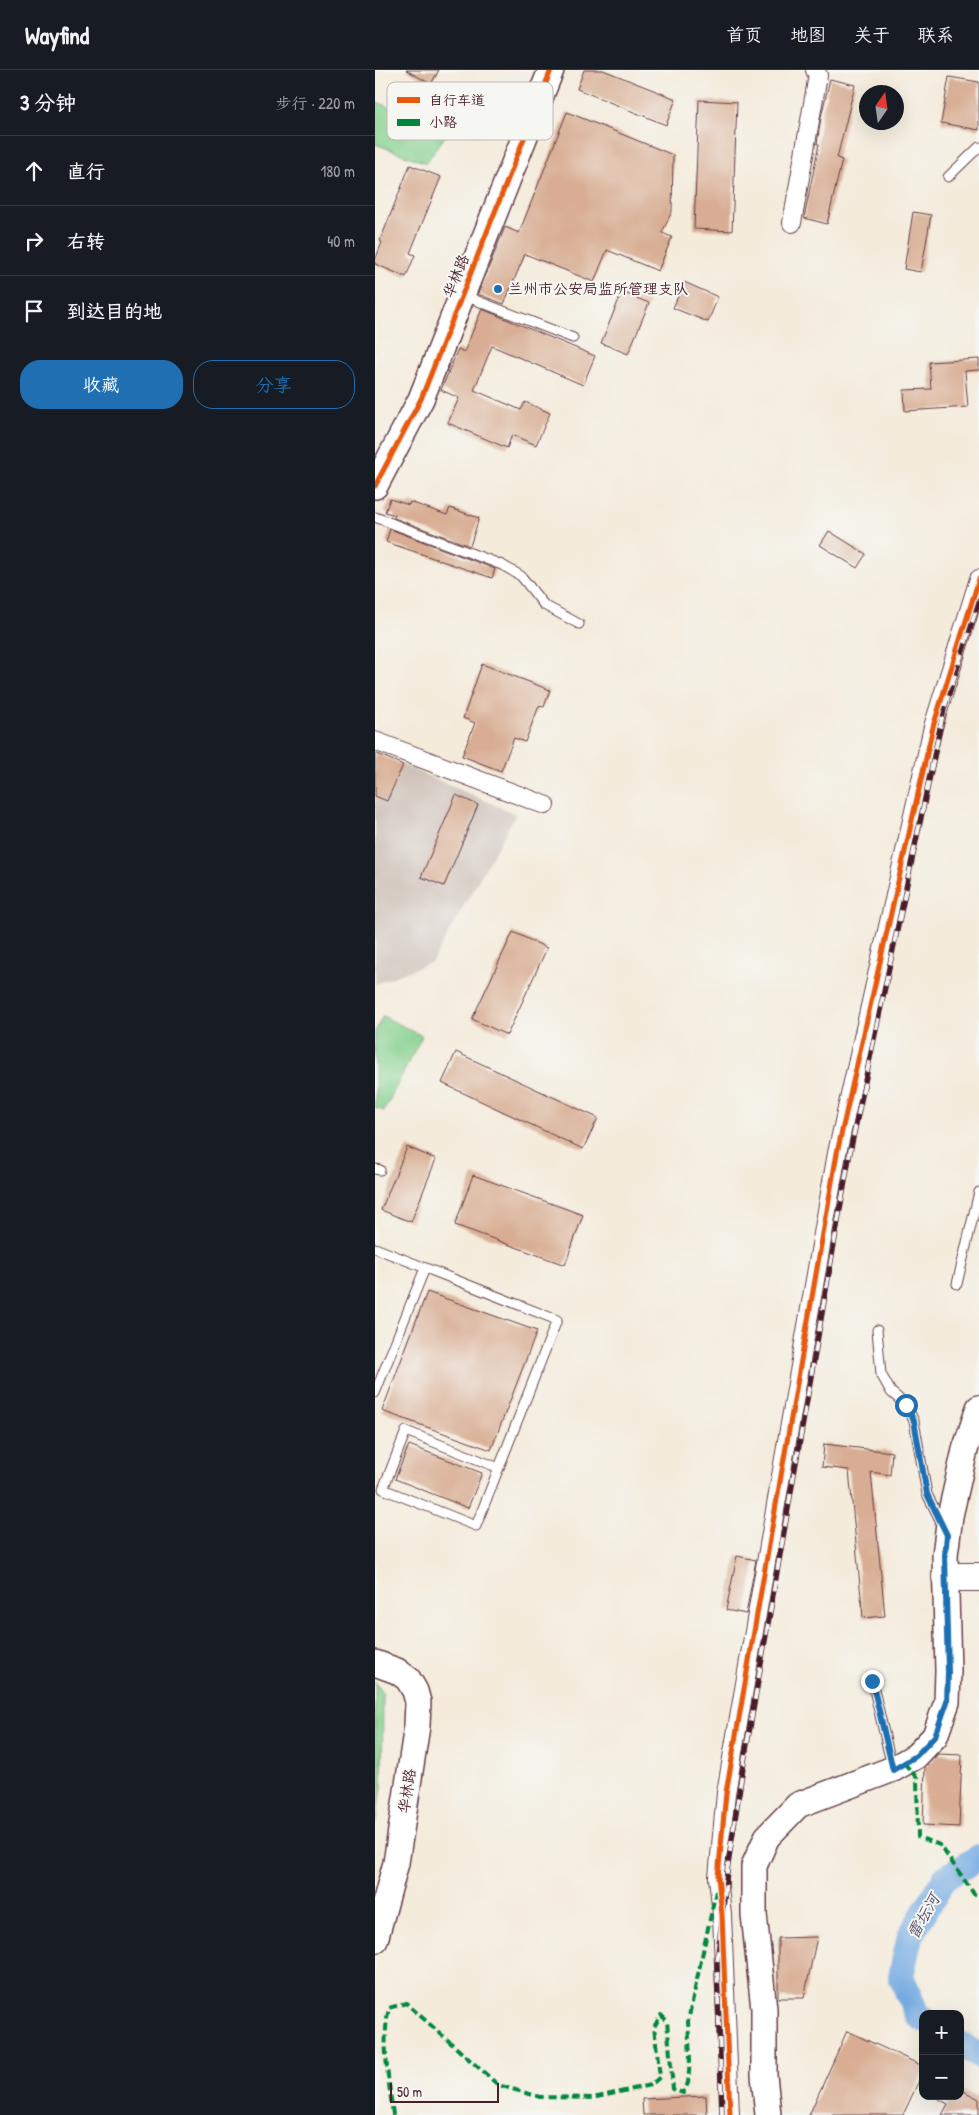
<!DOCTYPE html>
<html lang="zh">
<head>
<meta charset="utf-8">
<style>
	:root { --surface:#171b24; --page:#242831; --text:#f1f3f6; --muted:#9ea1a6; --line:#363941; --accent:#1f6fb2 }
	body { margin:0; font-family:"Patrick Hand","LXGW WenKai TC",sans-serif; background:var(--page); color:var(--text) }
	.controls { position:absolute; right:15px; bottom:15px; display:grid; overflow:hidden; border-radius:10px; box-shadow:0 5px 20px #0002 }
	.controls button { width:45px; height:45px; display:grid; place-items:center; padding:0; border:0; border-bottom:1px solid var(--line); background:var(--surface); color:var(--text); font:25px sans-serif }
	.compass { position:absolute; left:484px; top:15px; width:45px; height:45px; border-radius:50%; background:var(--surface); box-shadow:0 5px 20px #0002; rotate:13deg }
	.scale { position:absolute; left:15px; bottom:12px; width:109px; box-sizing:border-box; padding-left:5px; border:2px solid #4a1f2b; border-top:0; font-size:14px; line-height:18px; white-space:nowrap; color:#4a1f2b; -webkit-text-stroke:4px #f6f6f2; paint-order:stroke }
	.stop { position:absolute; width:15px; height:15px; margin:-11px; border:4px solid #1f6fb2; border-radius:50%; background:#fff }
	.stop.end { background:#1f6fb2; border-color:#fff; box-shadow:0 1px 5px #0008 }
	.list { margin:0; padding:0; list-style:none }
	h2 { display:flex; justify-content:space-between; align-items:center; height:65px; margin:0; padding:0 20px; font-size:21px }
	h2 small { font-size:16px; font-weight:400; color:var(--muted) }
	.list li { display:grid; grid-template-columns:32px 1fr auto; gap:15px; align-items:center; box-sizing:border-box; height:70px; padding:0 20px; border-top:1px solid var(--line) }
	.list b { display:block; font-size:19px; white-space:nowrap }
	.list em { font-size:16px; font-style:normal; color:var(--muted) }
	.actions { display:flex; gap:10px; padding:15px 20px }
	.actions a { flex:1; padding:11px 0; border:1px solid var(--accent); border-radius:20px; text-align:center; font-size:18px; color:var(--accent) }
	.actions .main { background:var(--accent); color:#fff }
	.icon { flex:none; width:28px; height:28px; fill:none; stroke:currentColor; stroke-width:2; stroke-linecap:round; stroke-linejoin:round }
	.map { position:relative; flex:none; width:604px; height:2045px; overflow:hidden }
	header { display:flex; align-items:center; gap:30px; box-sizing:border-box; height:70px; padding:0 25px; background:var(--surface); border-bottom:1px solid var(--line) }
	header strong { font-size:24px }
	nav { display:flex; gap:28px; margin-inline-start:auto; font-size:18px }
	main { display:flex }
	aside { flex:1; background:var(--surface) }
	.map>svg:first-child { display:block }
</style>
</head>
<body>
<header>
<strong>Wayfind</strong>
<nav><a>首页</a><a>地图</a><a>关于</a><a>联系</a></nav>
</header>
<main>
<aside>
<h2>3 分钟<small>步行 · 220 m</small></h2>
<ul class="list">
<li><svg class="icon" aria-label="ahead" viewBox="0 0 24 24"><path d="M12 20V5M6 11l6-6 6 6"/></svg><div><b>直行</b></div><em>180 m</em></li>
<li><svg class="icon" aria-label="right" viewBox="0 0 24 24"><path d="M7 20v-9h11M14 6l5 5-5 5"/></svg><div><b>右转</b></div><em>40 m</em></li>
<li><svg class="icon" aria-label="arrive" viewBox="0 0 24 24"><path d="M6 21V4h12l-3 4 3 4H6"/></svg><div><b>到达目的地</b></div></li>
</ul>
<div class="actions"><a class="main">收藏</a><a>分享</a></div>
</aside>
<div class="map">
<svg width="604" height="2045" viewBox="0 0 604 2045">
	<rect width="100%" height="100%" fill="#f6f6f2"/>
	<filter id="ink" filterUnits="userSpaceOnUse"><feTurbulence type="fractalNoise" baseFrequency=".02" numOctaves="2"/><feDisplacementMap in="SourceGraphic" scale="10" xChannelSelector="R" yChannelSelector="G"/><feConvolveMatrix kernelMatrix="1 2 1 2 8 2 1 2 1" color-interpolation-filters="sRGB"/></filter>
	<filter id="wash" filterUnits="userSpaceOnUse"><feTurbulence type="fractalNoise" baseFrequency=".0096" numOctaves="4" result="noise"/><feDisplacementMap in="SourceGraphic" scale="20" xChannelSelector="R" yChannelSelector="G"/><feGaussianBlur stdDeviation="1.12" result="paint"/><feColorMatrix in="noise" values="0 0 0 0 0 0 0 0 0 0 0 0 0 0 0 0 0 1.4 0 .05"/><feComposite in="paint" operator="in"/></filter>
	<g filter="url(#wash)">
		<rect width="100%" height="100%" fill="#f4ebdb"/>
		<path fill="#cec1b9" d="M0,683L141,744L57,892L0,914Z"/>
		<path fill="#84d08d" stroke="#67785c" d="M0,31L73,62L51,93L0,74Z
			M8,946L47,966L9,1041L0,1037V962Z
			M0,1612L8,1623L7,1719L0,1756Z"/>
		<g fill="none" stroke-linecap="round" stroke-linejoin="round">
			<path stroke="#75aae2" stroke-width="26" d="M548,1949L542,1945L526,1906L535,1866L570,1808L604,1787
				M585,1974L604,1986"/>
		</g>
		<g id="blocks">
			<path fill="#d8ad93" d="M31,0H64L56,14Z
				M209,0H228L301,29L291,55L202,19Z
				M574,7L604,12V60L566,53Z
				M455,9L480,15L462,88L467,90L452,154L429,148L444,74H442L446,47Z
				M324,30L362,32L357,161L319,159Z
				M192,42L298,85L297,141L287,163L297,167L283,201L232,180L219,212L150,184L129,234L103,224L130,157L144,163Z
				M35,95L66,107L35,183L40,185L31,207L0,194V191L7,172L5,171Z
				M538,142L556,145L546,202L529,199Z
				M309,212L343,227L333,252L298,238Z
				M247,222L274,233L253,284L226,273Z
				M107,239L220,286L208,315L117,276L99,320L146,340L150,332L175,343L161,375L137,365L132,378L73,353L84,328L66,320L83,279L89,282Z
				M604,289V300L590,301L593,337L530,341L529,320L556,319L554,292Z
				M15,429L34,435L35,432L72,445L75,438L104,448L95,476L19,448L20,445L10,442Z
				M15,459L120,499L117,508L11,472Z
				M454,461L491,484L482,498L445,475Z
				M107,594L175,620L169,637L164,636L150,672L139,668L126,701L87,686L100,653L88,648Z
				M0,683L28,695L12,731L0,726Z
				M81,725L103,735L69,816L46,807Z
				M138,862L172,878L132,965L97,949Z
				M81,982L223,1048L208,1079L67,1013Z
				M32,1077L61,1089L36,1152L6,1140Z
				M98,1105L208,1145L190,1195L80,1155Z
				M52,1222L162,1261L116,1380L7,1341Z
				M449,1374L517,1382L515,1405L496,1402L510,1546L488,1548L474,1400L447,1397Z
				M34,1375L107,1403L93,1438L20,1409Z
				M362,1486L381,1490L371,1544L351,1540Z
				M563,1684L587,1685L584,1757L548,1755L550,1697Z
				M442,1867L429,1928H403V1868Z
				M472,1961L548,1996V2002L528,2045H434Z
				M585,2019L604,2029V2045H567L573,2034L559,2026H585Z
				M331,2026L332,2045H268L267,2029Z"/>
		</g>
	</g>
	<g filter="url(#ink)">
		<use href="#blocks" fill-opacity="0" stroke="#643e45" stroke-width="1"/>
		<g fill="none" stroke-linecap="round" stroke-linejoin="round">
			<defs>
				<path id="lane" d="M573,107L604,77
					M90,226L198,268
					M0,447L127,495L146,506L169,535L204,554
					M0,1099L5,1100
					M0,1178L182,1250L101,1456L8,1419L31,1361L124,1398
					M582,1214L604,1122
					M502,1260L506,1304L516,1322L531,1335L539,1351L552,1424L567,1454
					M0,1323L50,1198
					M497,1611L517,1697"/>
				<path id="street" d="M417,153L443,5L440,0
					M0,671L170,735
					M355,2045L347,1845L343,1807L351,1723L462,1083L558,657L604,509"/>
				<path id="secondary" d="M0,416L46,329L176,0
					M0,1593L22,1601L33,1609L40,1621L43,1632L42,1656L21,1793L0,1870
					M393,2045L389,2005V1939L379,1844V1796L392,1767L423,1735L518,1699L541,1686L560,1666L572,1632L573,1601L570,1485L575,1446L590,1380L604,1338"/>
				<path id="highway" d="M571,1507H604"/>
			</defs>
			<use href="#lane" stroke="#643e45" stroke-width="11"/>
			<use href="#street" stroke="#643e45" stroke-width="20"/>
			<use href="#secondary" stroke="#643e45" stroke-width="28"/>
			<use href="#highway" stroke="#643e45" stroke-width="30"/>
			<use href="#lane" stroke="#fff" stroke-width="9"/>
			<use href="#street" stroke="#fff" stroke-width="18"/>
			<use href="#secondary" stroke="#fff" stroke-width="25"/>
			<use href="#highway" stroke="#fff" stroke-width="28"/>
			<defs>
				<path id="rail" d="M347,2045L342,1894L352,1801L367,1703L475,1082L569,639L604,531"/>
			</defs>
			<use href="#rail" stroke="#4a1f2b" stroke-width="5.5"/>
			<use href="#rail" stroke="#f6f6f2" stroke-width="4" stroke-dasharray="11" stroke-linecap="butt"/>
			<path stroke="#00873e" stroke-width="4" stroke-dasharray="8 4" stroke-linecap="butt" d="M529,1693L542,1708L543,1767L565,1775L599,1824L604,1825
				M18,2045C14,2010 6,1973 14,1938L31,1933L123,2015L165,2027L218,2028L276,2015L285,2007L279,1957L286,1945L292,1951L298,2019L308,2023L313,2013L315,1989L313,1951L341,1821"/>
			<defs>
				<path id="cycleway" d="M0,416L46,329L176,0
					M355,2045L347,1845L343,1807L351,1723L462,1083L558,657L604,509"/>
			</defs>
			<use href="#cycleway" stroke="#f6f6f2" stroke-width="8"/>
			<use href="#cycleway" stroke="#e8590c" stroke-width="5"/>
		</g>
	</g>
	<g fill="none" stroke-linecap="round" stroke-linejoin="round" filter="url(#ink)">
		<path stroke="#1f6fb2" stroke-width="6" d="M497,1611L518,1700L541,1686L560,1666L572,1632L573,1602L570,1485L572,1465L552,1424L539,1351L531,1335"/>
	</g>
	<circle fill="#1f6fb2" stroke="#f6f6f2" stroke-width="2" cx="123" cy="219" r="5"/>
	<g text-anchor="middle" stroke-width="4" stroke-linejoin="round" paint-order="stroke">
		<g font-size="15" fill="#4a1f2b" stroke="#f6f6f2">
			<text transform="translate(81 206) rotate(-68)" y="5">华林路</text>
			<text transform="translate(32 1721) rotate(-81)" y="5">华林路</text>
		</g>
		<g font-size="15" fill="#4a1f2b" stroke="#f6f6f2" text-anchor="start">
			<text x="133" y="224">兰州市公安局监所管理支队</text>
		</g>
		<g font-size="16" font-style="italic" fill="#59506b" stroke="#f6f6f2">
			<text transform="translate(548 1846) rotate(-61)" y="6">雷坛河</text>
		</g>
	</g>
	<rect x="12" y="12" width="166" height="58" rx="8" fill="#f6f6f2" stroke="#c2b6b6" stroke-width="1"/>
	<rect x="22" y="27" width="23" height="6" fill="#e8590c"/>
	<rect x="22" y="49" width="23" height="7" fill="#00873e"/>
	<g font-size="14" fill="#4a1f2b">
		<text x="54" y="35">自行车道</text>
		<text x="54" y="57">小路</text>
	</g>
</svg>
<div class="controls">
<button>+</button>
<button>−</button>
</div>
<svg class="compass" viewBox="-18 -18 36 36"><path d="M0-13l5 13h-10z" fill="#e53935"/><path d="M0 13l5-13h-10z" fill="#9ea1a6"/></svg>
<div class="scale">50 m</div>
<div class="stop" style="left:531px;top:1335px"></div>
<div class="stop end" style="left:497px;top:1611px"></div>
</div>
</main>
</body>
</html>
